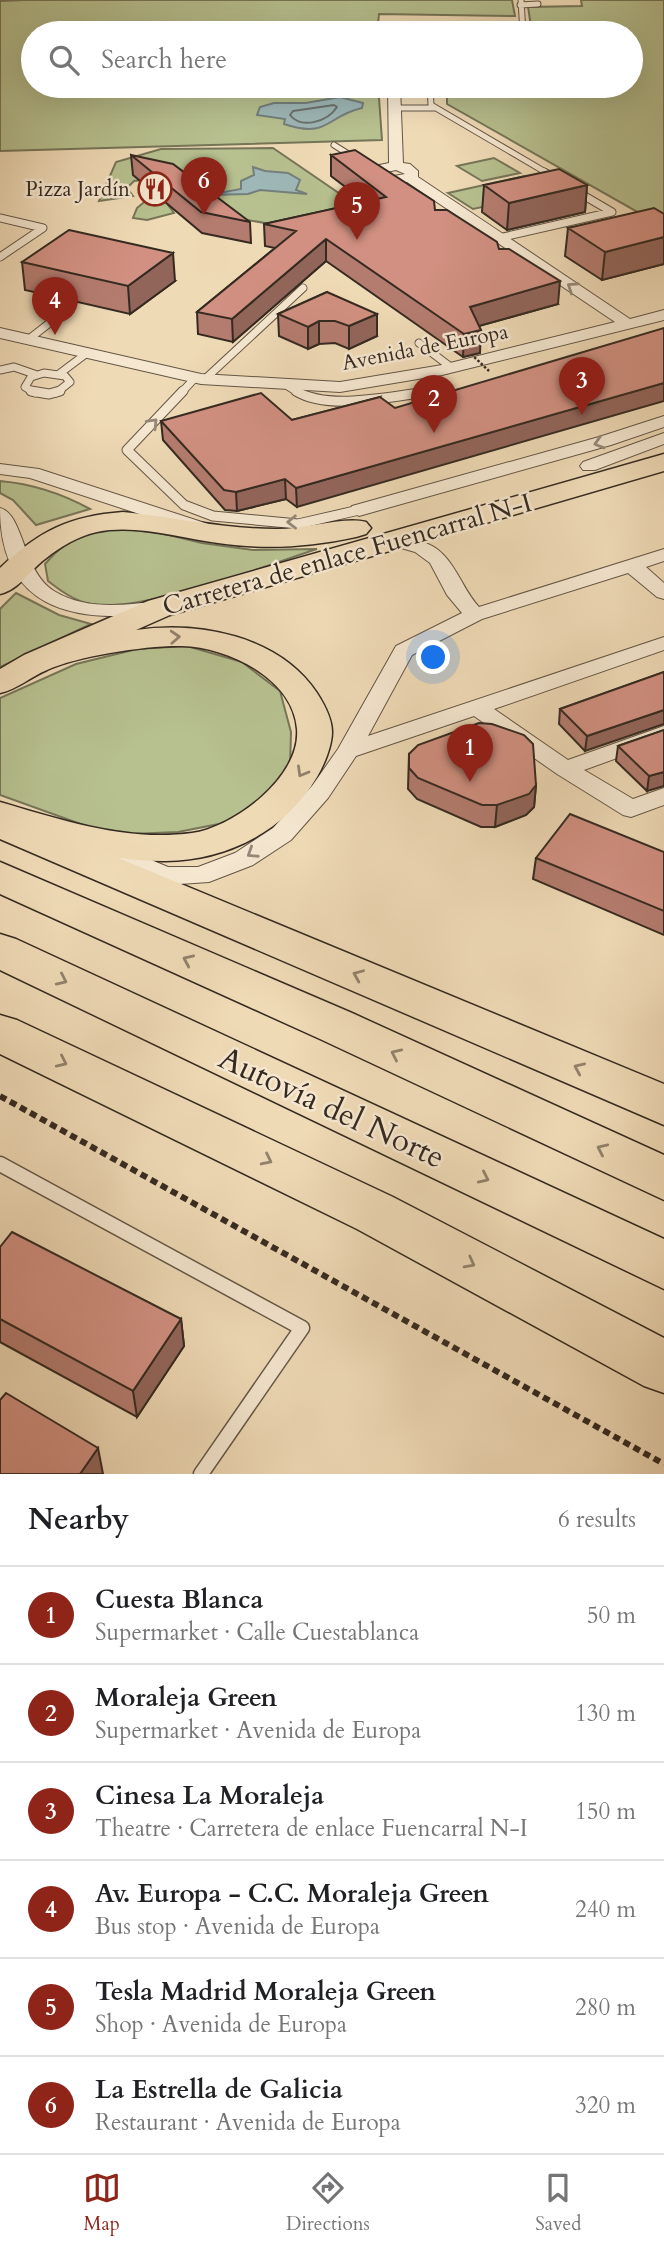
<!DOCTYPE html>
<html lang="en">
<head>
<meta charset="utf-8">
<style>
	:root { --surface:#fff; --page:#f2f2f2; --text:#202124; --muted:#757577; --line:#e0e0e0; --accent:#8f2418 }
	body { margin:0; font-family:Cardo,serif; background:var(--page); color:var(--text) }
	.you { position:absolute; left:434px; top:658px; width:24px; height:24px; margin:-18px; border:5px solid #fff; border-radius:50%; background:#1a73e8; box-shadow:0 0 0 10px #1a73e833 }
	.badge { display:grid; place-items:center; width:46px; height:46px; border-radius:50%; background:var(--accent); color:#fff; font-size:23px; font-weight:700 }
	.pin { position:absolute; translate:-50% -58px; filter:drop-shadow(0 2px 4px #0008) }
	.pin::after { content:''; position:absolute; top:37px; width:24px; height:21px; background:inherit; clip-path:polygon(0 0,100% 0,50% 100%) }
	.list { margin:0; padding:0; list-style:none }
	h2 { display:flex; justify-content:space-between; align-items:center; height:91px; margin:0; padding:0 28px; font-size:30px }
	h2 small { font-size:23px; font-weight:400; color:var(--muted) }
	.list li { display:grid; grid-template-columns:46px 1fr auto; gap:21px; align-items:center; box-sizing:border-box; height:98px; padding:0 28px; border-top:2px solid var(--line) }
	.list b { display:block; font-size:26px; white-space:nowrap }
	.list p { margin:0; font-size:23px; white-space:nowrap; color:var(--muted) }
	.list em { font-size:23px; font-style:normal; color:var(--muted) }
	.icon { flex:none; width:38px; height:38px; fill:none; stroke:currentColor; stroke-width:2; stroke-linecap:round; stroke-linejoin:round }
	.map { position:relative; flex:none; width:664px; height:1474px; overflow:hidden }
	.search { position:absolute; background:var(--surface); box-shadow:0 7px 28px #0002; left:21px; right:21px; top:21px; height:77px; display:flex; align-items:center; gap:18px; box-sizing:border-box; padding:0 24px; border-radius:38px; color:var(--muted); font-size:26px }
	.sheet { height:679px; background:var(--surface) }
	nav { display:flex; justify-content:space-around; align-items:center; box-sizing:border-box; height:98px; border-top:2px solid var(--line); background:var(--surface); font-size:19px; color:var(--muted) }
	nav a { display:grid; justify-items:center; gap:4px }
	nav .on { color:var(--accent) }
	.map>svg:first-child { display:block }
</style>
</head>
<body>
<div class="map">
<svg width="664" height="1474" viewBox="0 0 664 1474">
	<rect width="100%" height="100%" fill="#efdab6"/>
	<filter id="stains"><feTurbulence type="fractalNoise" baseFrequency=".00286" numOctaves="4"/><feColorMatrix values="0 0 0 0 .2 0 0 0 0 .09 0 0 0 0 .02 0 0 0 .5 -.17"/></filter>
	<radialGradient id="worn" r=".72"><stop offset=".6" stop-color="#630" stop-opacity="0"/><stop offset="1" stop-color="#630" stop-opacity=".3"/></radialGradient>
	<path fill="#b7c08f" stroke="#767558" stroke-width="2" d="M24,0H512L515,16L379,14L377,33H33V86H382L379,98L382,140L0,151V1Z
		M581,0H664V227L447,104V86H631V33H532L528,7L582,6Z
		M273,148L362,209L300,229L230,217L204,196L168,205L174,213L147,220L133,218L137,208L149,198L167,197L161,178L134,181L127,188L133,196L99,201L116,162L161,149Z
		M494,158L520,173L482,181L457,166Z
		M525,176L551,192L473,209L448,193Z
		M0,481C33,484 61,493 90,509L36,525L13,500L0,493Z
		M131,526L202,543L253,550L317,549C265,566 140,614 90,604C73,600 61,591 48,581L45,564C72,532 91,530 131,526Z
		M16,593L59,615L91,624L0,667V609Z
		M187,646L242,662L280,691L291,732L290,767L264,798L229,822L178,832L131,834L89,827L0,795V698L76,664L137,649Z"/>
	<path fill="#9eb8b8" stroke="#747f7c" stroke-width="2" d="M340,97L363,103L362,108C326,116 329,139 284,124L285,119L257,115L260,107L274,103H306Z
		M253,167L265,171L288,173L300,180L296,190L307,194L260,190L248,194L208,195L241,189V181L254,175Z"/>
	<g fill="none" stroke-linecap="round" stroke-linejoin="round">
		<path stroke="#6a716c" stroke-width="2" d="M334,105L337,107C328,121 302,130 290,115L293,111Z"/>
		<defs>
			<path id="lane-far3" d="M521,0L523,33
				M520,5L538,4
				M430,86L431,105L547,173
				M393,108H435
				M334,145L358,160"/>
			<path id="lane-far2" d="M544,172L556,179
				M0,218L43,228L0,257
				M499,238L612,212L576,191
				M29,339L56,318
				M419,343L452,368
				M0,370L14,367L37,375
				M59,374L87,353
				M204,380L303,288
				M286,385L299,393
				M35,393L25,387L31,377L44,373L65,376L70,382L56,393
				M181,393L195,378
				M419,393L444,390"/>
			<path id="lane-far1" d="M31,391L49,394L60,391
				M183,391L127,450L184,505L213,516L298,524L359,510
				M296,391C330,412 396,395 435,391"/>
			<path id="lane" d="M0,1164L302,1328L201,1474"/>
			<path id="street" d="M388,86H400L403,163L410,164L418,171V177L630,319L664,310V320L442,375L340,392L201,384L0,338V328L201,374L340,382L442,365L615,322L407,182L389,184L370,178V167L389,163ZM396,170L405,174L394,176L382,173Z
				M664,416V427L611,445L366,514L359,516L350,510L352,506L599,437Z
				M664,433V444L595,470H583L580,466L583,462Z
				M0,464L39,469L208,524L211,528L208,532H194L30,478L0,474Z
				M0,508C24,514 22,571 54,591C78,606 106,606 133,604C143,603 151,601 160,604L163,608L160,612L153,614C70,623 0,607 0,508Z
				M391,533C403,536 417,539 428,544C454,555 461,588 479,607L664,549V561L646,567L664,583V599L657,597L628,573L482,619L412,655L368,736L664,637V650L494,709L568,760L664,726V741L584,770L633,799L664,788V805L631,817L623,815L557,774L474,716L356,756L328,798L291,840L253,865L209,882L165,885L90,853L87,847L90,841L99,838L168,867H198L235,853L273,828L312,786L338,749L396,646L462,613L447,595L430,563L415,552L384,543L381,539Z"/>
			<path id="primary" d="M664,454V471L170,615L136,630C200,621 279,636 317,693C324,704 332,718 332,732C332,746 324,765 317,777C285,831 228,860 166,861C109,862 54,844 0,828V802C62,820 126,842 192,833C234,827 301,777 297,729C293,678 227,647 182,646C149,645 77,656 47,670C30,677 18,689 0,693V669L24,655L148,601Z
				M123,512C173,517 224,529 275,529C302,530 344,516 366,522L371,528L366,534L356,537C310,547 265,550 218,543C180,538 136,524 97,532C78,536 60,547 45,559C29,571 20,589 0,594V568C39,531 69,516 123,512Z"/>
			<path id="highway" d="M0,809L664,1084V1125L0,839Z
				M0,862L352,1013L664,1155V1200L320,1039L0,894Z
				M0,934L16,939L664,1239V1289L0,970Z
				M0,1015L17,1020L393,1197L664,1338V1393L644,1386L357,1229L0,1054Z"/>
		</defs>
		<use href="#lane-far3" stroke="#645646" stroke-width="7"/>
		<use href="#lane-far2" stroke="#645646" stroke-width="9"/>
		<use href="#lane-far1" stroke="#645646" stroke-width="11"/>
		<use href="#lane" stroke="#645646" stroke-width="17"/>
		<use href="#street" stroke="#645646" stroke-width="2"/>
		<use href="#primary" stroke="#352a21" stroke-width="3"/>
		<use href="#highway" stroke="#352a21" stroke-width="3"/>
		<path stroke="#352a21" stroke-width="6" stroke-dasharray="7 4.5" stroke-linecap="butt" d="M0,1096L664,1464"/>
		<use href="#lane-far3" stroke="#f5e7d0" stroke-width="5"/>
		<use href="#lane-far2" stroke="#f5e7d0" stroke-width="7"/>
		<use href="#lane-far1" stroke="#f5e7d0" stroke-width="9"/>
		<use href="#lane" stroke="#f5e7d0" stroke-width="14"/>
		<use href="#street" fill="#f5e7d0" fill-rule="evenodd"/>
		<use href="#primary" fill="#efdab6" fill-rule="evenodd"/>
		<use href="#highway" fill="#efdab6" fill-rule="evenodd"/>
		<path stroke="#352a21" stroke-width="2.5" stroke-dasharray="2.5 2" stroke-linecap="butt" d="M471,354L489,371"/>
	</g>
	<path fill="#b47c6f" stroke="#352a21" stroke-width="2" d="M131,155L250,222L251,243L202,233L133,175Z
		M331,155L435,210L499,249L558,304L479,326L480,353L463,357L326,261L233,342L198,334L197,312L275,248L265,246L264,224L365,202L331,176Z
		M484,185H587L585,212L507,230L482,212Z
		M664,214V264L602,280L565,256L568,228Z
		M22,262L175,281L130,314L25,290Z
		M327,292L377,336L349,349L335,343L319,344L308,349L279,336L278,314Z
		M380,397L297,507L286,499L237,511L225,510L163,440L161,421L292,420Z
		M664,672L585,751L559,724L560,709Z
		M664,730L647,791L616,761L618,746Z
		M409,754L536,785L534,807L526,815L495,827H481L417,799L408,789Z
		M664,852V935L533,879L536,858Z
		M0,1247L181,1319L184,1346L137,1417L0,1342Z"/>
	<path fill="#92655a" stroke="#352a21" stroke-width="2" d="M587,185L585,212L507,230L509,203Z
		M664,237V264L602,280L605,252Z
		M326,239V261L233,342L232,319Z
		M173,253L175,281L130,314L128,286Z
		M560,281L558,304L468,329L470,307Z
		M377,314V336L349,349V326Z
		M319,321V344L308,349V327Z
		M481,330L480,353L463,357L464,334Z
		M664,383V401L297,507L296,488Z
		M285,479L286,499L237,511L236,492Z
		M664,710V724L585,751L587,736Z
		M664,772V786L647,791L649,776Z
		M536,785L534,807L526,815L495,827L497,805Z
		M181,1319L184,1346L137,1417L133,1391Z
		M98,1448L103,1474H80Z"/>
	<path fill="#d19081" stroke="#352a21" stroke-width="2" d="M355,150L434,201L435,210H447L497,242L499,249H509L560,281L470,307L481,330L464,334L326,239L232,319L197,312L296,231L264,224L386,197L331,155Z
		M131,155L173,164L250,222L201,212Z
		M559,169L587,185L509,203L484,185Z
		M654,208L664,214V237L605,252L568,228Z
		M69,230L173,253L128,286L22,262Z
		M327,292L377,314L349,326L335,321H319L308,327L278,314Z
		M664,328V383L296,488L285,479L236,492L224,490L161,421L261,393L292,420L380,397L395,408Z
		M664,672V710L587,736L560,709Z
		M479,723L492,724L524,735L533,744L536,785L529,794L497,805H482L418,778L409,768V754L418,745Z
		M664,730V772L649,776L618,746Z
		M570,814L664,852V911L536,858Z
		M12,1232L181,1319L133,1391L0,1319V1247Z
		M6,1393L98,1448L80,1474H0V1400Z"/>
	<defs><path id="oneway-chevron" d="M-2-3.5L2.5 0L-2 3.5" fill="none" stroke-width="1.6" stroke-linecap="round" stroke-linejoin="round" transform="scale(1.75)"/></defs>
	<g stroke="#958878">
		<use href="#oneway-chevron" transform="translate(572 287) rotate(-146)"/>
		<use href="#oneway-chevron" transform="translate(153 423) rotate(-46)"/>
		<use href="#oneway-chevron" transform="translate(599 443) rotate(163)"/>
		<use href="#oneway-chevron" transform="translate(292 522) rotate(179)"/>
		<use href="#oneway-chevron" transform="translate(252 853) rotate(147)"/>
	</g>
	<g stroke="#92826c">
		<use href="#oneway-chevron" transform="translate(175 637) rotate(-3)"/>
		<use href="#oneway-chevron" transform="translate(302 772) rotate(120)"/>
		<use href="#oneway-chevron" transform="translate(188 960) rotate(-156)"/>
		<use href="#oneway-chevron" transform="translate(358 975) rotate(-157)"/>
		<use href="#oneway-chevron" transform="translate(62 980) rotate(25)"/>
		<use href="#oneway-chevron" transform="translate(396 1054) rotate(-155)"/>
		<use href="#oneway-chevron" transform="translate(62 1062) rotate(25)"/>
		<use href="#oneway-chevron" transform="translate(579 1068) rotate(-156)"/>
		<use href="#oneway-chevron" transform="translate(602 1149) rotate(-155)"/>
		<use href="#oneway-chevron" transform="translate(267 1160) rotate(26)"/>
		<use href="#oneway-chevron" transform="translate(484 1178) rotate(25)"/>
		<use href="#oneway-chevron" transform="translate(470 1263) rotate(28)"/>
	</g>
	<defs>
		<symbol id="restaurant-ring" viewBox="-11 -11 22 22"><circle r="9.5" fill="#f5e7d0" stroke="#8f2418" stroke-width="1.5"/><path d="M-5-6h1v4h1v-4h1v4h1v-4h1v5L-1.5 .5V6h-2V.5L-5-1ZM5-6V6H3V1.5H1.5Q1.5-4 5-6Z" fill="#8f2418"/></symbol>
	</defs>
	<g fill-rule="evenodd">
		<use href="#restaurant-ring" x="136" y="170" width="38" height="38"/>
	</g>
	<g text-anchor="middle" stroke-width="5" stroke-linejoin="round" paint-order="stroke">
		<g font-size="21" fill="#352a21" stroke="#f5e7d0" text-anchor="end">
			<text x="130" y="196">Pizza Jardín</text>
		</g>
		<g font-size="21" fill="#352a21" stroke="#f5e7d0">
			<text transform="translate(425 347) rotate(-11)" y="7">Avenida de Europa</text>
		</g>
		<g font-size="26" fill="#352a21" stroke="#f5e7d0">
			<text transform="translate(347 554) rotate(-16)" y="9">Carretera de enlace Fuencarral N-I</text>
		</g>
		<g font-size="32" fill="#352a21" stroke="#f5e7d0">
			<text transform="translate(332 1107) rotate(25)" y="11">Autovía del Norte</text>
		</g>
	</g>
	<rect width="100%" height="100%" filter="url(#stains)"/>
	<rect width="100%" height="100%" fill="url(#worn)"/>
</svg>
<div class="you"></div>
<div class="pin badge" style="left:470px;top:782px">1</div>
<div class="pin badge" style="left:434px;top:433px">2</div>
<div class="pin badge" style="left:582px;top:415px">3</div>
<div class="pin badge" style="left:55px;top:335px">4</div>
<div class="pin badge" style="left:357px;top:240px">5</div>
<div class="pin badge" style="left:204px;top:215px">6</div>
<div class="search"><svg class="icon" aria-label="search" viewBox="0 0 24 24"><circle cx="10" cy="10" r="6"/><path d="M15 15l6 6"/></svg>Search here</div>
</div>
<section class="sheet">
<h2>Nearby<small>6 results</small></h2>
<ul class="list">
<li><span class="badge">1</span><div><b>Cuesta Blanca</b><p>Supermarket · Calle Cuestablanca</p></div><em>50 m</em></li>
<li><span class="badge">2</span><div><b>Moraleja Green</b><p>Supermarket · Avenida de Europa</p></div><em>130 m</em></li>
<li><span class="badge">3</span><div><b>Cinesa La Moraleja</b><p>Theatre · Carretera de enlace Fuencarral N-I</p></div><em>150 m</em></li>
<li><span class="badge">4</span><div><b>Av. Europa - C.C. Moraleja Green</b><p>Bus stop · Avenida de Europa</p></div><em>240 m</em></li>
<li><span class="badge">5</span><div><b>Tesla Madrid Moraleja Green</b><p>Shop · Avenida de Europa</p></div><em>280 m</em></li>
<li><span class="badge">6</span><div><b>La Estrella de Galicia</b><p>Restaurant · Avenida de Europa</p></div><em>320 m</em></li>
</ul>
</section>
<nav>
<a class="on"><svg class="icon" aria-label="map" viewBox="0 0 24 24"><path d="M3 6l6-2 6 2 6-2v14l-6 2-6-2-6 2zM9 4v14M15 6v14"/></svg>Map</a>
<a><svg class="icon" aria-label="directions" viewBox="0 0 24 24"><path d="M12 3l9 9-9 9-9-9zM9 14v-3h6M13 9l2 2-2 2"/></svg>Directions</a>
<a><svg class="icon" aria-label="saved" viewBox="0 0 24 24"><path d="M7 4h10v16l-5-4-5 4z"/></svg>Saved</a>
</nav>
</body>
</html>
